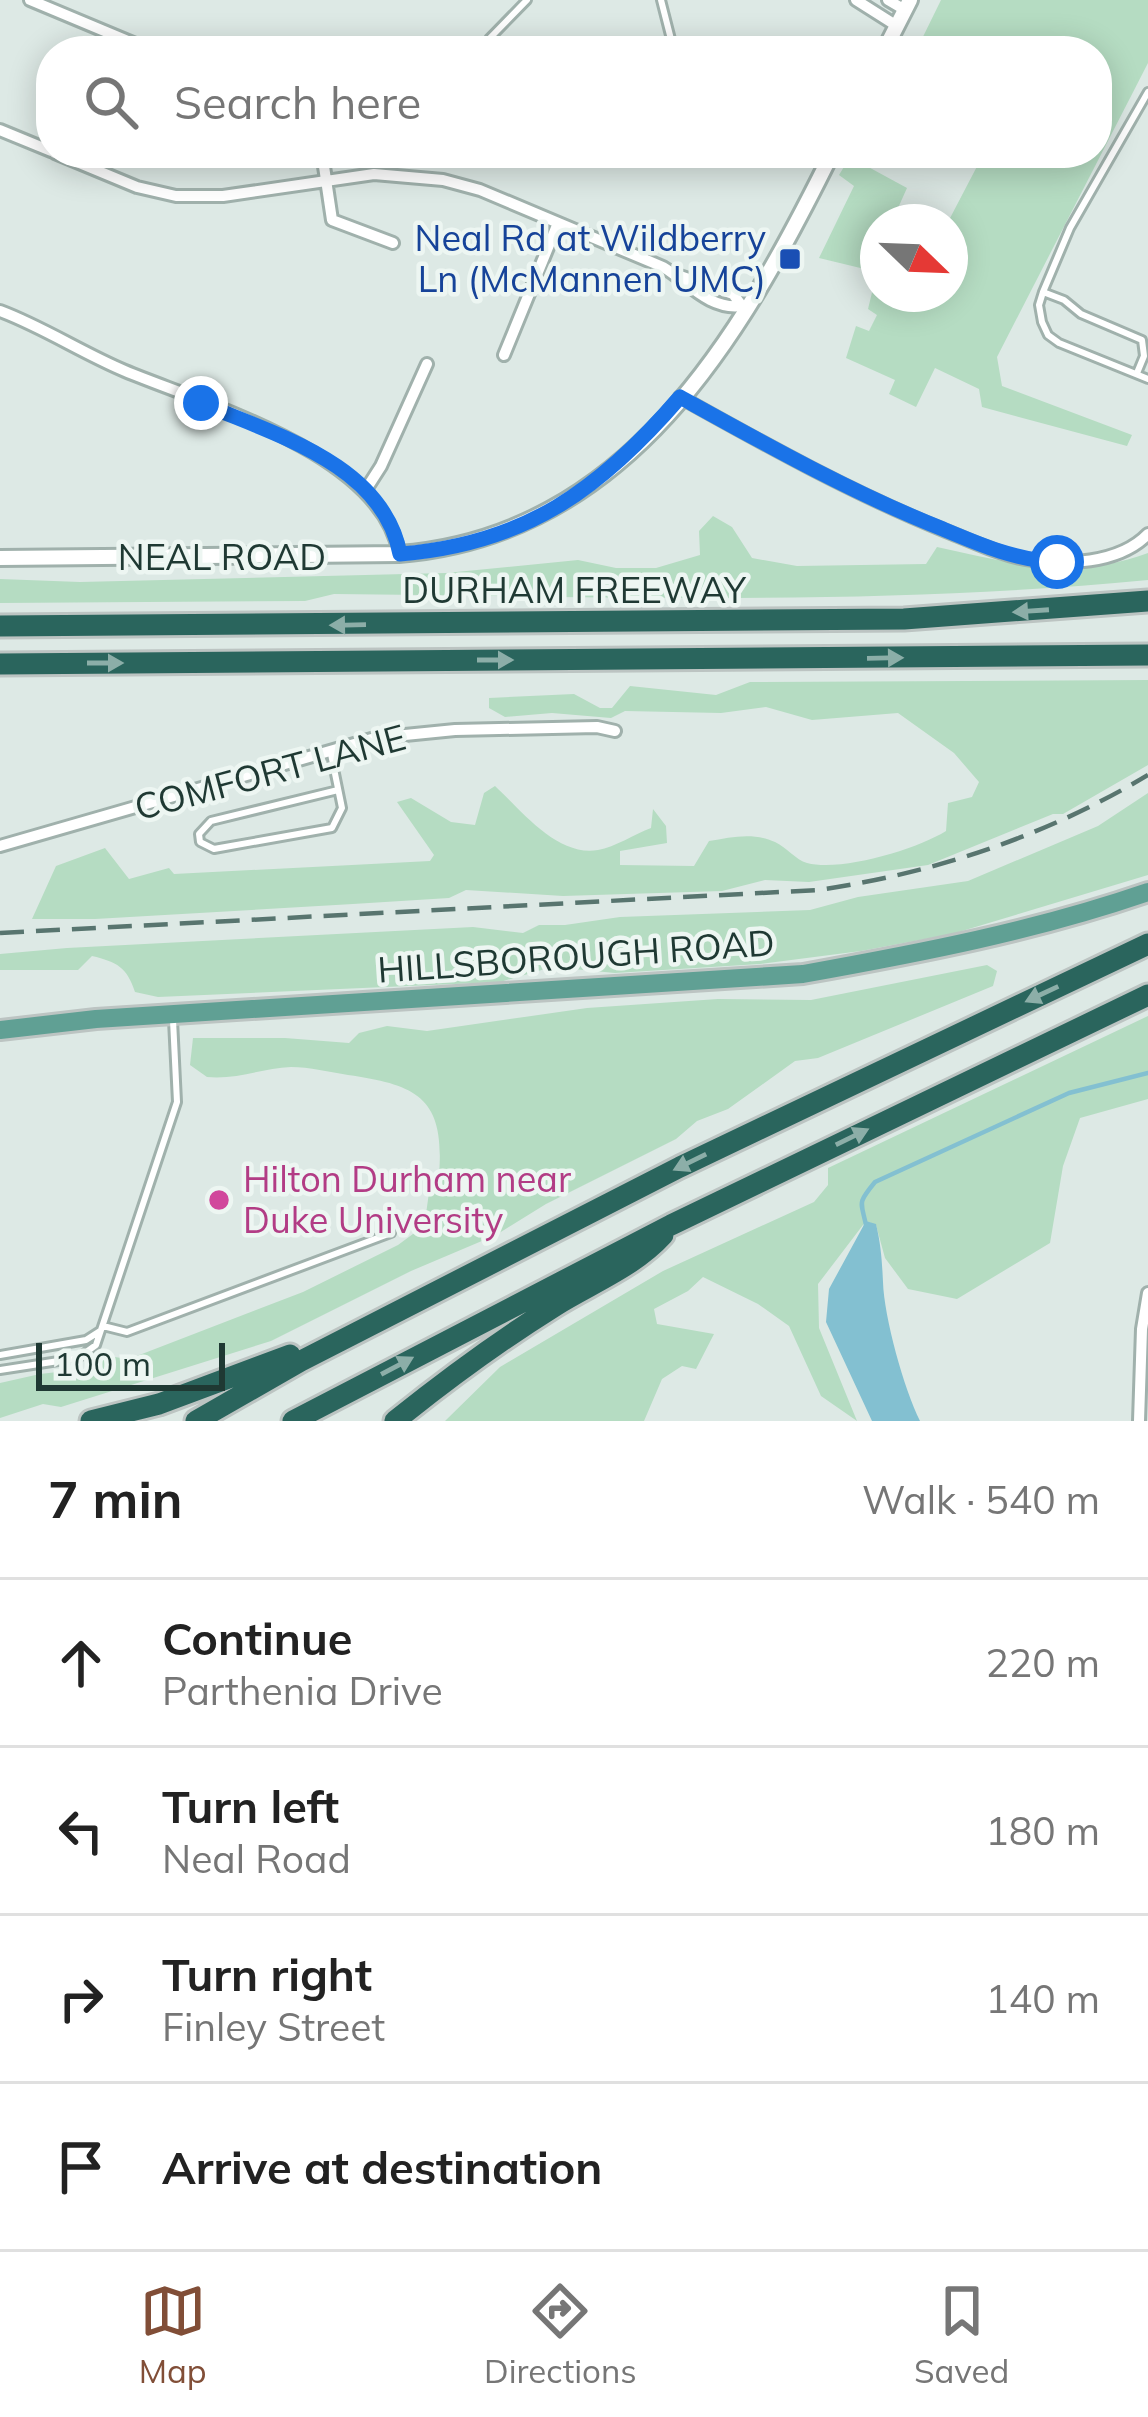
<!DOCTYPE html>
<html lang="en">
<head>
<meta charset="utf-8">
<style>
	:root { --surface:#fff; --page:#f2f2f2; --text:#222; --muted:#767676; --line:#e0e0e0; --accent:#814e37 }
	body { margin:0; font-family:Mulish,sans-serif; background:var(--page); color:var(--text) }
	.compass { position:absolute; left:860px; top:204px; width:108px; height:108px; border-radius:50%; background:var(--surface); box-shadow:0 6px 30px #0003; rotate:113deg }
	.scale { position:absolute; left:36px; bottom:30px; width:189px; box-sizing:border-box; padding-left:12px; border:6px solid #1f3933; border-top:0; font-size:33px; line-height:42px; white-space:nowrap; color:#1f3933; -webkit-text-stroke:9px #edf6f2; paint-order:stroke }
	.stop { position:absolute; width:36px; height:36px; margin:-27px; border:9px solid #1a73e8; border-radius:50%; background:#fff }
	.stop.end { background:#1a73e8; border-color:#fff; box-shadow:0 3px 12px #0008 }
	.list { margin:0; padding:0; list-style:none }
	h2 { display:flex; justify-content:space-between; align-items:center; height:156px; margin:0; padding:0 48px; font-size:51px }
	h2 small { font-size:39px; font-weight:400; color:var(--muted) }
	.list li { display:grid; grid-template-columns:78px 1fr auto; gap:36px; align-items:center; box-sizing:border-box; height:168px; padding:0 48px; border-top:3px solid var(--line) }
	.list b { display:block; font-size:45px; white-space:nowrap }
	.list p { margin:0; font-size:39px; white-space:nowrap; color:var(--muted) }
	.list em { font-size:39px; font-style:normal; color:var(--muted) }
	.icon { flex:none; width:66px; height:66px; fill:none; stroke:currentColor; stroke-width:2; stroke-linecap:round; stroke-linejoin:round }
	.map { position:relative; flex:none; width:1148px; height:1421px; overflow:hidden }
	.search { position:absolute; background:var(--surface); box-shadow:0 6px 30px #0003; left:36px; right:36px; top:36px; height:132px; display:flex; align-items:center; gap:30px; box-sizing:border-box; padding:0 42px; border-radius:48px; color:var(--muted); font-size:45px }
	.sheet { height:828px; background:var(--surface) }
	nav { display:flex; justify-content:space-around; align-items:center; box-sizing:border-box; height:168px; border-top:3px solid var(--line); background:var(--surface); font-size:33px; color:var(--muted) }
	nav a { display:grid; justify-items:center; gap:6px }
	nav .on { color:var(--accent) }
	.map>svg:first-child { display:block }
</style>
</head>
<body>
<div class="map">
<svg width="1148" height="1421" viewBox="0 0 1148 1421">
	<rect width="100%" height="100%" fill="#dde9e5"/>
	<path fill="#b5dcc2" d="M941,0H1148V63L997,357L1002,386L1132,435L1127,446L982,407L979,389L935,368L916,407L889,394L895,380L846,358L856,326L869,331L877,315L868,309L877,272L819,258L854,186L839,175L850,157L907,188L898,208L932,222H878V294H950L948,222L984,153H1097V51H916Z
		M713,516L732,527L752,558L797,566L926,564L937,547C1008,563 1077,580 1148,553V580C875,606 608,597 334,594L305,601L0,603V579L80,582L446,573L578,560L616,568H656L700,555L699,531Z
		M1148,680V765L1063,814H1053L928,865L809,882L765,880L722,891L563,896L466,890L449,898L353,904L95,919H32L56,866L105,848L129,879L169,868L174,874L430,861L434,855L397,802L411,798L451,822L475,825L484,793L495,786C521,810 557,857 598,850C615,847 635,834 651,828L653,809L666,826L667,843L620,851V865L694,866L709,841C732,837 753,832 775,842C786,847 796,860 807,863C842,872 917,849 946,831L948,803L972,797L979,782L954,753L898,713L812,720L766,707L721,713L625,711L611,718L552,713L505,717L489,708V698L574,694L600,708H612L630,686L716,695L750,682Z
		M1148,793V875L952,934L861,951L760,964L615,973L552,967L500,982L158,997L135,992C127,967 117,962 92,956L78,970H0V954L67,948L473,927L523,933L539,925H565L620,917L810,910L858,897L968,881L1098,826Z
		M987,965L997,971L993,986L818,1058L795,1061L728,1109L697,1121L676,1139L546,1204L496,1235L411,1271L271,1341L61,1407L43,1404L0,1418V1383L40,1374L101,1367L94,1363L107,1356L129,1359L303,1292L398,1245L417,1231L426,1214L431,1178L439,1175C445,1099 419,1085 348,1075C330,1072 309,1067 291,1067C263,1068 236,1080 207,1077L190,1065L193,1038H285L349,1043L359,1033L387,1026L427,1031L587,1008L718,999L811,1000Z
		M1148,1016V1099L1080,1118L1063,1166L1050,1243L957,1299L908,1289L885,1258L876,1225L866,1221L818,1284L819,1328L857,1421L821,1396L789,1326L758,1304L703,1277L688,1291L654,1309L657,1324L714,1334L696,1369L682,1366L662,1379L644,1421H445L500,1367L663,1271L814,1202L828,1185V1168Z"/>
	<path fill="#83c0d1" d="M866,1221L876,1224C881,1245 882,1261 883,1282C884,1317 904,1389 920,1421H872L826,1322L829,1289Z"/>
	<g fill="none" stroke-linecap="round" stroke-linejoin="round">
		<path stroke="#83c0d1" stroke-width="4.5" d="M866,1225C861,1201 857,1204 875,1182L1069,1093L1148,1073"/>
		<defs>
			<path id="service" d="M661,0L674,51
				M489,39L527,0
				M1148,92L1070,228L1043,292L1039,305L1042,322L1048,335L1059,343L1148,379
				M1043,292L1064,300L1081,314L1142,340L1144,356L1137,373
				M331,754L342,808L332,828L214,849L200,842L199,834L211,821L338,790
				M103,1326L127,1332L391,1233
				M0,1355L86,1340L100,1331
				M0,1370L78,1358L96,1345L177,1102L173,1020"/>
			<path id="minor" d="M30,0L152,51
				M856,0L897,26
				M888,0L905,10
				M0,130L51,151
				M55,153L137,187L176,196H223L374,174L443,180L480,190L663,267C688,282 709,310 741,306
				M322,153L332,220L393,243
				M677,275L733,294L742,306
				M0,311C43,327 82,353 125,371C207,405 383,455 399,554
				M504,355L558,223
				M680,397C766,445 854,494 946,531C972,541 998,554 1025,559C1064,566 1119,564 1148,534
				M365,491L381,466L427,364
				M0,846L375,738L455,730L597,727L615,731
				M1139,1421L1142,1329L1148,1293"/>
			<path id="tertiary" d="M884,51L910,0
				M0,558L399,554C627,536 741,337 832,153"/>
			<path id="primary" d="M0,1030L96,1019L803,974C920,953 1035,931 1148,892"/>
			<path id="motorway" d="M0,626L904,619L1148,601
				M0,664L1148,655
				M91,1421L159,1404L290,1355
				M196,1421L301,1361L680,1167L1148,944
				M293,1421L671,1225L1148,995
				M395,1421C446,1380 499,1341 555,1306C592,1283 634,1267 663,1235"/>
		</defs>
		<use href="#service" stroke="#a0b1ac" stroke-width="12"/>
		<use href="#minor" stroke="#a0b1ac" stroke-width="16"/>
		<use href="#tertiary" stroke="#a0b1ac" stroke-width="20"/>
		<use href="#primary" stroke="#bcc4c2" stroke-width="24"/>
		<use href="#motorway" stroke="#bcc4c2" stroke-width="27"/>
		<use href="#service" stroke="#fff" stroke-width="6"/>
		<use href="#minor" stroke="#fff" stroke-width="10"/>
		<use href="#tertiary" stroke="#fff" stroke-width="14"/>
		<use href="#primary" stroke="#60a094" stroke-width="18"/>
		<use href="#motorway" stroke="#2a655d" stroke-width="21"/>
		<path stroke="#58756f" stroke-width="4.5" stroke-dasharray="24 12" stroke-linecap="butt" d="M0,933L818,890C935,873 1046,836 1148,775"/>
	</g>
	<defs><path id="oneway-solid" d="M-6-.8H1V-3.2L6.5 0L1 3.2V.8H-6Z" transform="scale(3)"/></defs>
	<g fill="#8caea8">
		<use href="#oneway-solid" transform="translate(1031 611) rotate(176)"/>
		<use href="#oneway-solid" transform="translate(348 625) rotate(179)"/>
		<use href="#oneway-solid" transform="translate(885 658) rotate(-1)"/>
		<use href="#oneway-solid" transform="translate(495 660)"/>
		<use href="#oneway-solid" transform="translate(105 663)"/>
		<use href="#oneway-solid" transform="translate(1042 994) rotate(155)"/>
		<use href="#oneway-solid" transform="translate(852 1137) rotate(-26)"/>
		<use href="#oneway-solid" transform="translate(690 1162) rotate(154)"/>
		<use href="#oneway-solid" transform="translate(397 1366) rotate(-28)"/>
	</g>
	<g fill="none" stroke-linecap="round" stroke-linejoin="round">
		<path stroke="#1a73e8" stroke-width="15" d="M201,403C273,434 383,464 400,554C525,544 600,490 680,397C765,444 852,493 943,529C981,545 1016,560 1057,562"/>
	</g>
	<rect fill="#1a4fb4" stroke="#edf6f2" stroke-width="4.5" x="778" y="247" width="24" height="24" rx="6"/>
	<circle fill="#d1479c" stroke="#edf6f2" stroke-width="4.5" cx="219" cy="1200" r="12"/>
	<g text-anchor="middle" stroke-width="9" stroke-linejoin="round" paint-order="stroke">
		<g font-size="36" fill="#164399" stroke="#edf6f2" text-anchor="end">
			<text x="766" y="251">Neal Rd at Wildberry<tspan x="766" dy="41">Ln (McMannen UMC)</tspan></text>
		</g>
		<g font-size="36" fill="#1f3933" stroke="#edf6f2">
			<text x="222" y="570">NEAL ROAD</text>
			<text x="574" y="603">DURHAM FREEWAY</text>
			<text transform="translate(270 772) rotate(-15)" y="13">COMFORT LANE</text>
			<text transform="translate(576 956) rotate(-4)" y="13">HILLSBOROUGH ROAD</text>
		</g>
		<g font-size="36" fill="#b23c85" stroke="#edf6f2" text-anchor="start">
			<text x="243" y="1192">Hilton Durham near<tspan x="243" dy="41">Duke University</tspan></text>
		</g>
	</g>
</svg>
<svg class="compass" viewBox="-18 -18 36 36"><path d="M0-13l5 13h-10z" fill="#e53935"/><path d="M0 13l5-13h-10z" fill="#767676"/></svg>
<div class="scale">100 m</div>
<div class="stop" style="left:1057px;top:562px"></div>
<div class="stop end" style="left:201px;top:403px"></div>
<div class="search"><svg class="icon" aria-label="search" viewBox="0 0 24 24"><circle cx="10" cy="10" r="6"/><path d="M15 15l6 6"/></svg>Search here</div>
</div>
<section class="sheet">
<h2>7 min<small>Walk · 540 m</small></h2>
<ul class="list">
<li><svg class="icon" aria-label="ahead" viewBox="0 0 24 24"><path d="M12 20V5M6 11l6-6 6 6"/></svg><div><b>Continue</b><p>Parthenia Drive</p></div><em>220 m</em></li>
<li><svg class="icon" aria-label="left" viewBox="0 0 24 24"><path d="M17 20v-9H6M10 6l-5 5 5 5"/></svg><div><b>Turn left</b><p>Neal Road</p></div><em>180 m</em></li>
<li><svg class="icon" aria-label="right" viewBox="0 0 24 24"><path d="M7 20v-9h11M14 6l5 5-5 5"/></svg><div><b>Turn right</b><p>Finley Street</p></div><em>140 m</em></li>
<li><svg class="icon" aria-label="arrive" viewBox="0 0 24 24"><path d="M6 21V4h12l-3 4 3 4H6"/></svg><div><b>Arrive at destination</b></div></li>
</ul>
</section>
<nav>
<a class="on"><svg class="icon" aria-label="map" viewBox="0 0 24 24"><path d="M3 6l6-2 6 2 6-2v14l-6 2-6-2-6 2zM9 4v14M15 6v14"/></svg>Map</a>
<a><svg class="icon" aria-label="directions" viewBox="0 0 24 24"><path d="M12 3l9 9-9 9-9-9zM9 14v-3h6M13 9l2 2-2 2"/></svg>Directions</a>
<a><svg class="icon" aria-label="saved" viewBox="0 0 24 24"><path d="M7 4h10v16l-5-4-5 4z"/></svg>Saved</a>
</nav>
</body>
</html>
